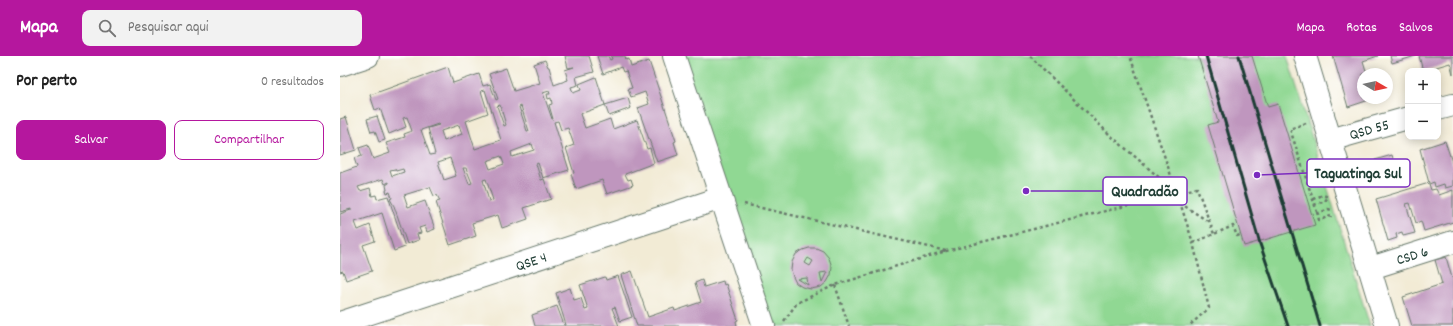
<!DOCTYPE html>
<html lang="pt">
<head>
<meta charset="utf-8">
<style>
	:root { --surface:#fff; --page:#f2f2f2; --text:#222; --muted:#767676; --line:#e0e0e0; --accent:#b5179e }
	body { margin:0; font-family:Dekko,sans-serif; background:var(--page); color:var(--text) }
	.controls { position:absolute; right:12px; top:12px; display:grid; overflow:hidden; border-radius:8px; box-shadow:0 2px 10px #0003 }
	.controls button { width:36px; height:36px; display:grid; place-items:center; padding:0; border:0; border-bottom:1px solid var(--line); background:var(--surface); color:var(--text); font:20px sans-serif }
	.compass { position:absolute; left:1017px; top:12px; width:36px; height:36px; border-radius:50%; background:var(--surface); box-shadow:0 2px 10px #0003; rotate:99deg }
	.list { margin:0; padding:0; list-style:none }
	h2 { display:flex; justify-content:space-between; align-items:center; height:52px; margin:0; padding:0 16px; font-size:17px }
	h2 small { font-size:13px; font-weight:400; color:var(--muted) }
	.actions { display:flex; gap:8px; padding:12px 16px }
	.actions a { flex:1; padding:9px 0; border:1px solid var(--accent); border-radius:8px; text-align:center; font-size:14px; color:var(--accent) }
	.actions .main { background:var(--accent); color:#fff }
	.icon { flex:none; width:22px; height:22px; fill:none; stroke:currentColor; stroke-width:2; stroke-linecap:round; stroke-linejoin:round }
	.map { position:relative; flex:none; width:1113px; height:270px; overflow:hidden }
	header { display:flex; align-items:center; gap:24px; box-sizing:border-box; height:56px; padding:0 20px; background:var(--accent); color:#fff }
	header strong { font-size:19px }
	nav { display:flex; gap:22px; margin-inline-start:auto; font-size:14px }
	.search { width:280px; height:36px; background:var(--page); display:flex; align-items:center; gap:10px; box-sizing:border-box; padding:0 14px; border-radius:8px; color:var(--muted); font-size:15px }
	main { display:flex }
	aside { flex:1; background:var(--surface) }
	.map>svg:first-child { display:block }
</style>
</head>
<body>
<header>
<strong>Mapa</strong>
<div class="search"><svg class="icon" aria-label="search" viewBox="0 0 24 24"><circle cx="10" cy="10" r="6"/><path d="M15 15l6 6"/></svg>Pesquisar aqui</div>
<nav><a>Mapa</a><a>Rotas</a><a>Salvos</a></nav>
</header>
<main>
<aside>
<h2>Por perto<small>0 resultados</small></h2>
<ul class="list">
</ul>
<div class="actions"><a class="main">Salvar</a><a>Compartilhar</a></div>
</aside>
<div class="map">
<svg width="1113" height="270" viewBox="0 0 1113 270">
	<rect width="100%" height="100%" fill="#fff"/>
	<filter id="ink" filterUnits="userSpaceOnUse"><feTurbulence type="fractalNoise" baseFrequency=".025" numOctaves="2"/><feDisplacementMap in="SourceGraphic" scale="8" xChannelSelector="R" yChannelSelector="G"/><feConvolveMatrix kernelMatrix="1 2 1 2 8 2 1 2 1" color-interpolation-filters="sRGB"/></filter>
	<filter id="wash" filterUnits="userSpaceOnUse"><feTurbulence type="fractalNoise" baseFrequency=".012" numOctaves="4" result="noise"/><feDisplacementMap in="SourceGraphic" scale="16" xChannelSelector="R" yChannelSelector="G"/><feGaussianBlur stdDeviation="0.9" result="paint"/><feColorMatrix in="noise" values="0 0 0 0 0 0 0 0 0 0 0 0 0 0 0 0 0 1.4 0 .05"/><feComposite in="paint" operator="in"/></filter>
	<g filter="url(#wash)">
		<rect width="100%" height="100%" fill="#f2ebd5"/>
		<path fill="#90d893" stroke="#588a64" d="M339,0H947L1030,270H428Z"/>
		<g id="blocks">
			<path fill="#bf96be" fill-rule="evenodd" d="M225,0H249L254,16L236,21L238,29L231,31L233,37L241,34L239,28L256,21L265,49L240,58L245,72L270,63L273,73L297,64L307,93L310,92L314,107L285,118L288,124L291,123L293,129L267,138L262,124L236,133L231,118L234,117L226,92L234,89L228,72L221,74L218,65L214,66L229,114L203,122L198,107L196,108L201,124L204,123L211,143L184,152L188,163L162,172L158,159L132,167L136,180L110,189L96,146L100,145L97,139L94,140L90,131L64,139L68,151L85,145L95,173L87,176L85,170L79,172L81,177L77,178L79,184L67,188L54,150L50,143L52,142L50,136L47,137L46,134H47L46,129L49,127V126L45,128L43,123L18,131L20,135L30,132L32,140L36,139L37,143L48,140L65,191L54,195L42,157L15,166L18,174L30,169L35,185L23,189L32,215L6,224L3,215L0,216V158L11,154V153L0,156V117L17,111L14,102L22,100L19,92L28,89L33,103L50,97L46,87L65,81L64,78L72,75L67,61L63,62L66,71L49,78L40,52L35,54L30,39L108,11L113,27L139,18L143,30L150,28L156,44L158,43L149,18L166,12L174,35L200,27L194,8L205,4L208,11H209L214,29L228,24L225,14L234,11L228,12ZM145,34L161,84L135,93L126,65L148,57L141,35ZM209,35L210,38H207L208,43L211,42L212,48L209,49L213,63H212L203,37ZM160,49L166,69L164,70L157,50ZM181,50L189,75H187L179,51ZM98,68L99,69L88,72L95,98L90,99L81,74ZM119,69L122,78L104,85L101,75ZM192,88L194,94L172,101L171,96ZM161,100L164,108L150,113L147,105ZM110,102L116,120L104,124L98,106ZM123,112H126L132,127L129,128ZM55,113L56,115L63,113L64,116L52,120L50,114ZM146,123L153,144L149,145L143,124Z
				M257,0H268L270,4L272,3L271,0H285L286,4L289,3L291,11L309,5L336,85L334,86L338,99L317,106L298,52L309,48L305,36L291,41L288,33L292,32L286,15L283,16L281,11L263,18Z
				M858,0H912L928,51L938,48L975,169L904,190L868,69L878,66Z
				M993,0H1038L1023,5L1027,18H1023V42H1035L1008,51Z
				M1050,0H1076L1052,7Z
				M1079,0H1113V18L1110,7L1083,15Z
				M288,42L291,52L269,60L265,49Z
				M37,60L45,84L39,86L35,75L31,76L27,63Z
				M6,61L16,94L0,99V63Z
				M1105,85L1113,109V130L1105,132L1104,128L1095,131L1094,126L1089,128L1091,134L1096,133L1099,139L1113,134V166L1084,175L1081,165L1076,167L1070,147L1066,148L1075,177L1063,180L1062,176L1056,178L1057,182L1048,185L1036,143L1089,127L1080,93Z
				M1052,99L1059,124L1043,129L1035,104Z
				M469,192H476L483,195L489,202L492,211L491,219L487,226L481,231L471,233L462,231L456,227L453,221L451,214L452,206L456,198L463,194ZM468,202L473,205L470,210L465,207ZM487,216L482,226L480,217ZM467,222L468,229L458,223Z
				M1106,201L1112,222L1113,221V270H1072L1063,241L1102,228L1095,204Z
				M292,215L308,261L334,252L335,255L361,246L355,227L362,224L364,231L383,225L384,229L386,228L398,264L396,265L397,270H297L281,219Z
				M278,220L292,261L280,265L275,251L272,252L279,270H195L192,259L217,250L224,269H226L216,237L230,232L234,244L241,242L245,254L248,253L240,229L265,221L266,224Z"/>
		</g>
	</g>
	<g filter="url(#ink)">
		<use href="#blocks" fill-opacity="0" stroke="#697a6c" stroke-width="1"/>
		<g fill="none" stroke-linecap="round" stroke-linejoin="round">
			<defs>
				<path id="minor" d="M334,0L424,270
					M965,0L1047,270
					M0,9L28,0
					M1098,53L1113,49
					M990,84L1068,62
					M1031,212L1113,186
					M0,267L381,142"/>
			</defs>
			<use href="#minor" stroke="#697a6c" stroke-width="24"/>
			<path stroke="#697a6c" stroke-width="2.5" stroke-dasharray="3 3" stroke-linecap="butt" d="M690,0L770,79L837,137L853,187L869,252L849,270
				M966,67L950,73L977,156L973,158
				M837,137L857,132L874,178
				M973,143L983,139L988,141L985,145L974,149
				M840,147L869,166
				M404,148L606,195
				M977,156L979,164L991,160L992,158
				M977,158L988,153L992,154
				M853,187L893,170L897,180L900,179
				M495,229L509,270
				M444,265L457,247L495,229L606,195L837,137L790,0"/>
			<use href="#minor" stroke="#fff" stroke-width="22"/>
			<path stroke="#1f3d34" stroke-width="3" d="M866,0L920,188L948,270
				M899,0L980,270"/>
		</g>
	</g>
	<g text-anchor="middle" stroke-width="3" stroke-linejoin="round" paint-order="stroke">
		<g font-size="15" fill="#1f3d34" stroke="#fff">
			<text transform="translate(1029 73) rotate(-16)" y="5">QSD 55</text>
			<text transform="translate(1072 199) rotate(-17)" y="5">CSD 6</text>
			<text transform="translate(191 205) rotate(-18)" y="5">QSE 4</text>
		</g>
	</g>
	<path fill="none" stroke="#7b2cbf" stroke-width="1.5" d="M917 119L967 117M686 135L763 135"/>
	<g fill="#7b2cbf" stroke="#fff" stroke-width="1.5">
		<circle cx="917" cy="119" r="4"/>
		<circle cx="686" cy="135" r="4"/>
	</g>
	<g fill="#fff" stroke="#7b2cbf" stroke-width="1.5">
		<rect x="967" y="103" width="103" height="28" rx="4"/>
		<rect x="763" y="121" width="84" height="28" rx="4"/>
	</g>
	<g font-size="16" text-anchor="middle" font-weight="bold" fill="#1f3d34">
		<text x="1018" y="122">Taguatinga Sul</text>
		<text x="805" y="140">Quadradão</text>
	</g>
</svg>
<div class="controls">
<button>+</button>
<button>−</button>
</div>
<svg class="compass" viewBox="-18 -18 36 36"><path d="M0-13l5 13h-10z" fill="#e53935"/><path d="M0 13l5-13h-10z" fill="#767676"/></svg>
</div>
</main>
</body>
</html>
